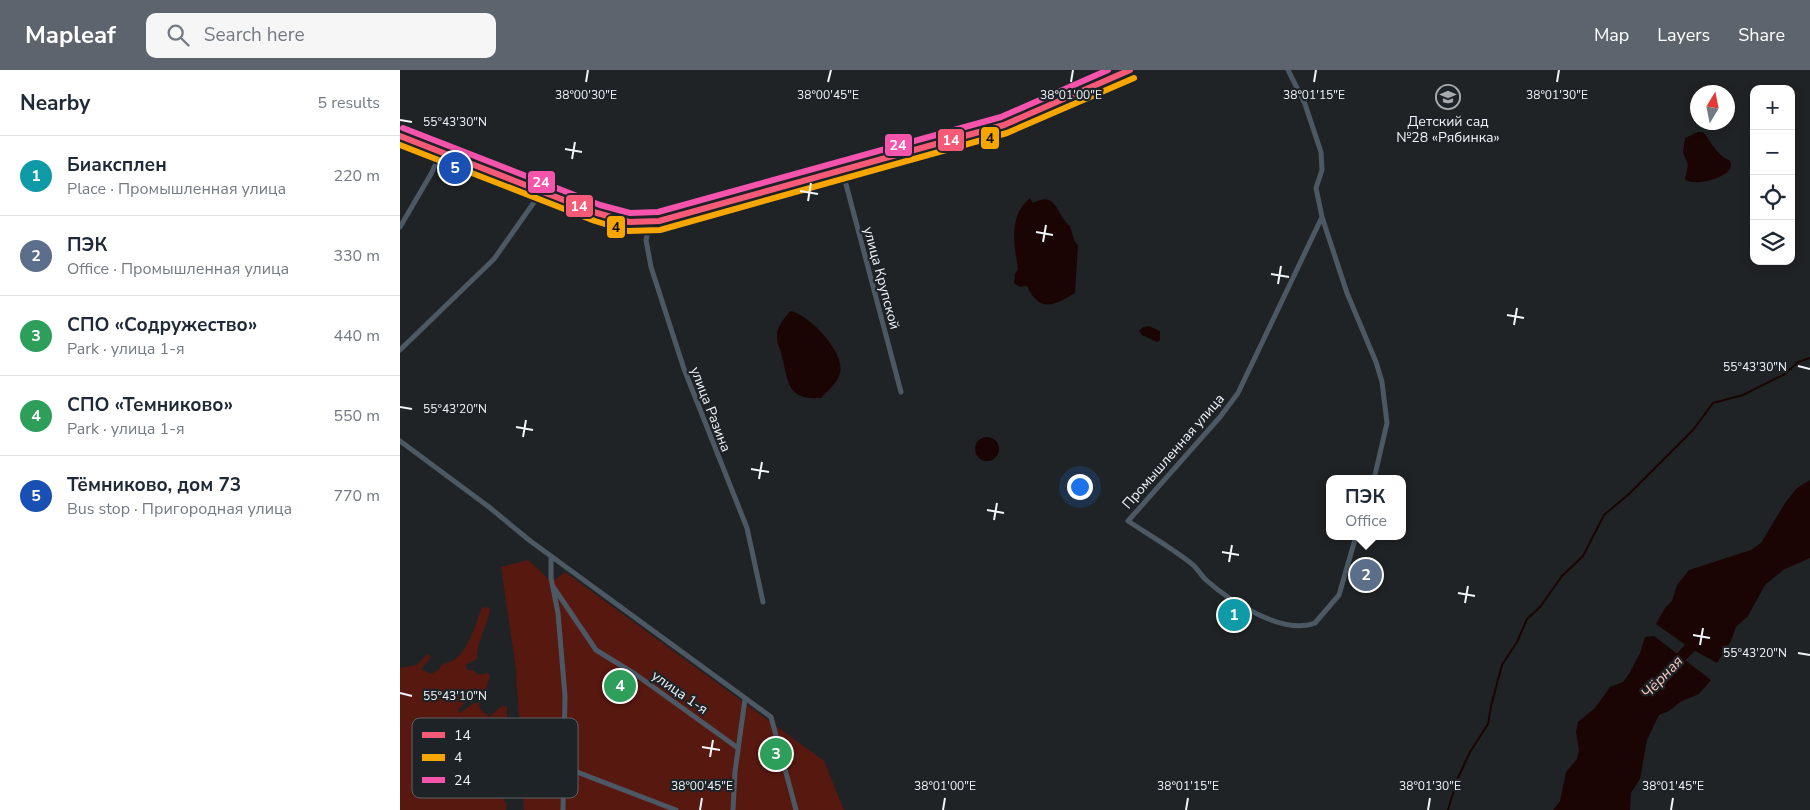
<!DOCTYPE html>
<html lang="en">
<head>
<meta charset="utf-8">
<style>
	:root { --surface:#fff; --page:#f6f6f7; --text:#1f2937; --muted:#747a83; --line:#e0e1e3; --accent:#5d646d }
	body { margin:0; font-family:"Nunito Sans",sans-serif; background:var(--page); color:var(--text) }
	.controls { position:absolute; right:15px; top:15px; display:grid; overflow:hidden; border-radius:10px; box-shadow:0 2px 8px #0003 }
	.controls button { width:45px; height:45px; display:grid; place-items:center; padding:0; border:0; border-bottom:1px solid var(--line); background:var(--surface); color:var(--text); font:25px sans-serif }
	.compass { position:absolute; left:1290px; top:15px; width:45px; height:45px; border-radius:50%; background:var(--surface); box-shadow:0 2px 8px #0003; rotate:10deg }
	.you { position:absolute; left:679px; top:416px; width:18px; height:18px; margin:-12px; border:4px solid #fff; border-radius:50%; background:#1a73e8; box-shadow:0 0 0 8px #1a73e833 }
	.badge { display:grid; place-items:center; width:32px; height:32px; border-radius:50%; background:var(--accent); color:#fff; font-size:16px; font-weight:700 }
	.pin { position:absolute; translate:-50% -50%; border:2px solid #fff; box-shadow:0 1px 5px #0006 }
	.popup { position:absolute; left:926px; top:405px; width:80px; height:65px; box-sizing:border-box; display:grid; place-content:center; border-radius:10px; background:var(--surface); filter:drop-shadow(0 1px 4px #0005); font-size:16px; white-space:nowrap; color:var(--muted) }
	.popup b { font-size:19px; color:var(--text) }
	.popup::after { content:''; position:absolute; left:50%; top:100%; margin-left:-10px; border:10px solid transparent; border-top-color:var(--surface) }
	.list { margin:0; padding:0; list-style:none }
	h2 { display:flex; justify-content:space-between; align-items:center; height:65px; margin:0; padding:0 20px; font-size:21px }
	h2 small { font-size:16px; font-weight:400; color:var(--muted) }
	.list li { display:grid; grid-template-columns:32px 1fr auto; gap:15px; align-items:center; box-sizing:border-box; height:80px; padding:0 20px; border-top:1px solid var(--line) }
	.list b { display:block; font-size:19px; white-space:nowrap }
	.list p { margin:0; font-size:16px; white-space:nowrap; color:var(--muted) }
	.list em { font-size:16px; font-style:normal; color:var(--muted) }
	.icon { flex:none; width:28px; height:28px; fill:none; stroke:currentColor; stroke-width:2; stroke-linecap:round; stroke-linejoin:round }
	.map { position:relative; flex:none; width:1410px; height:740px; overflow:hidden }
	header { display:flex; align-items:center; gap:30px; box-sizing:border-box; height:70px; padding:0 25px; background:var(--accent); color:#fff }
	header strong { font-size:24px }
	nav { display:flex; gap:28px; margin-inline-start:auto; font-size:18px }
	.search { width:350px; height:45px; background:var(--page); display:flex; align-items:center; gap:12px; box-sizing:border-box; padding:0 18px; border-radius:10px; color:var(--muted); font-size:19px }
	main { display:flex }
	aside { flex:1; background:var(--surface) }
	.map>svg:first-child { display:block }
</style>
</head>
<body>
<header>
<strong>Mapleaf</strong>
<div class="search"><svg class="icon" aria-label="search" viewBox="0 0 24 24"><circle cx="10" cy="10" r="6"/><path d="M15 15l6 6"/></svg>Search here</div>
<nav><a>Map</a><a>Layers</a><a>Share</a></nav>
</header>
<main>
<aside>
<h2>Nearby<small>5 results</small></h2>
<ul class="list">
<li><span class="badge" style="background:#0f9aa8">1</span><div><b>Биаксплен</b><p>Place · Промышленная улица</p></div><em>220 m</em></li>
<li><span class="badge" style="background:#5c6f8a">2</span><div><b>ПЭК</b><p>Office · Промышленная улица</p></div><em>330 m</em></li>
<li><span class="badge" style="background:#2e9e5b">3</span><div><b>СПО «Содружество»</b><p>Park · улица 1-я</p></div><em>440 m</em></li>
<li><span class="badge" style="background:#2e9e5b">4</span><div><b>СПО «Темниково»</b><p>Park · улица 1-я</p></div><em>550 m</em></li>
<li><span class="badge" style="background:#1a4fb4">5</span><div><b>Тёмниково, дом 73</b><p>Bus stop · Пригородная улица</p></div><em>770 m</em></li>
</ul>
</aside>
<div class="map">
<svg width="1410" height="740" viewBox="0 0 1410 740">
	<rect width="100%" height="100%" fill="#202325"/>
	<path fill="#571810" d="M128,490L152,512L165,502L424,691L444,740H124L116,599L101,497Z
		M86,537L90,539C88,556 76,572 77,589L67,594L66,599L74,601L78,605L88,603L90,606L86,619L74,623L58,640L60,643L74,633H79L80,639L89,647L102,636L107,637V658L87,679L88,681L99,680C109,700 112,707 103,729L107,734L106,740H0V598L17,595L27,584L31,587L21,599L31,604L38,600L43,594C68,590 73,558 82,538Z"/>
	<path fill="#1b0504" d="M1298,62H1303C1310,70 1314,79 1322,86C1326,90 1330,88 1331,94C1333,107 1293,118 1285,109L1288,95L1283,82L1285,68Z
		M630,128L633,133C657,119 657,147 670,156L674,170L678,175L675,223C654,236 639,243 627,216L620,217L614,213L615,204L618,199C614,175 608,146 630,128Z
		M390,241C408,243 446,283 440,303C438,313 427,321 421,328C387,330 389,314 382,287C381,280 376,272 377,265C377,256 385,248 390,241Z
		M749,256L760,261V270L757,272L742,265L739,261L743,257Z
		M575 379a12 12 0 1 1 24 0a12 12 0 1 1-24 0Z
		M1410,410V488L1383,500L1365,515L1348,546L1336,557L1331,571L1317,593L1290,578L1256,554L1265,538L1272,531L1277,515L1289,500L1351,480L1361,473L1385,433L1397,418Z
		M1254,566L1311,610L1299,624L1280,632L1269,641L1259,645L1247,670L1240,709L1231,723L1230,740H1153L1160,731L1166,702L1177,689L1179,680L1176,662L1178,652L1195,638L1210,617L1223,612L1229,604L1240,583L1245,567Z"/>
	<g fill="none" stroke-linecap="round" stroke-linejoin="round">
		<path stroke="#1b0504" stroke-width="2" d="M1048,740L1057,710L1070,682L1088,654L1091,636L1102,595L1117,572L1127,549L1140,537L1162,506L1183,486L1204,445L1229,424L1293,360L1313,333L1343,325L1385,304L1398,292L1410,288"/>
		<path stroke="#1b0504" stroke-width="11" d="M1271,598L1299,568"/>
		<path stroke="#4c5965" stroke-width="5" d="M888,0L905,34L921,82L922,100L916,118L922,147L947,223L976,292L982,312L987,353L974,409
			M442,99L501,322
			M922,147L838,323L820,347L728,451C749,465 772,478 792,494C797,498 800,504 805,509C828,530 883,566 915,553L939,525L956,466
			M250,152L246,170L251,197L284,299L347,458L363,532
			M0,157L31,104L41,83
			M0,280L94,189L142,121
			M0,371L89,437L129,470L371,647L396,740
			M151,486V508L158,543L165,626L163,740
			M154,518L196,580L235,604L338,678
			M164,697L276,740
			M333,740L335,702L345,629"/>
		<path stroke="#485969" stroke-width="7" d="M0,66L197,143L229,152L259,151L479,88L604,55L730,0"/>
		<defs>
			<path id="bus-1" d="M0,66L197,143L229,152L259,151L604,55L730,0"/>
			<path id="bus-2" d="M0,75L195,151L228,161L260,160L607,63L734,8"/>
			<path id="bus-3" d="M3,58L200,135L230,143L258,142L601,47L708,0"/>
		</defs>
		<use href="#bus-1" stroke="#1e2327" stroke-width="10"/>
		<use href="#bus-2" stroke="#1e2327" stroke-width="10"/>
		<use href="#bus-3" stroke="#1e2327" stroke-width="10"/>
		<use href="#bus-1" stroke="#f75a77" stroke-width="6"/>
		<use href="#bus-2" stroke="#f7a600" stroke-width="6"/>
		<use href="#bus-3" stroke="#f653ac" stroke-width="6"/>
	</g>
	<path fill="none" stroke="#f1f4f8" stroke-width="2" d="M186,12L188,0M428,12L431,0M671,12L673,0M914,12L916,0M1157,12L1159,0M0,50L12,52M165,79L182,82M172,89L175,72M400,121L418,124M408,131L411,113M636,162L653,165M643,172L646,155M871,204L889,207M878,214L881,196M1107,245L1124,248M1114,255L1117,238M1398,296L1410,299M0,337L12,339M116,357L133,360M123,367L126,350M351,399L369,402M359,409L362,392M587,440L604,443M594,450L597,433M822,482L839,485M829,492L832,475M1058,523L1075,526M1065,533L1068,516M1293,565L1310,568M1300,575L1303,558M1398,583L1410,585M0,623L12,626M302,677L320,680M310,687L313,670M300,740L302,728M543,740L545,728M786,740L788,728M1028,740L1030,728M1271,740L1273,728"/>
	<defs>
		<symbol id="school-ring" viewBox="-11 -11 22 22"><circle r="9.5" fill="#1e2327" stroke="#a8abae" stroke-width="1.5"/><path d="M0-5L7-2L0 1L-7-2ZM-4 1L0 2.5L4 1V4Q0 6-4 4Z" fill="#a8abae"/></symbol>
	</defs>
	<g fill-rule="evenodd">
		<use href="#school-ring" x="1034" y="13" width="28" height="28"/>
	</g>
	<g text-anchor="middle" stroke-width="4.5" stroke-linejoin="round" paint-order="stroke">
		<g font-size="14" fill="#f1f4f8" stroke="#1e2327">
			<text x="1048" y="56">Детский сад<tspan x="1048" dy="16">№28 «Рябинка»</tspan></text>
		</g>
		<g font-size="14" fill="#f1f4f8" stroke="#1e2327">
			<text transform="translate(482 208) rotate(75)" y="5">улица Крупской</text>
			<text transform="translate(311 339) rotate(69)" y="5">улица Разина</text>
			<text transform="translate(773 381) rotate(-49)" y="5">Промышленная улица</text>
			<text transform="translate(280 622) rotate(35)" y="5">улица 1-я</text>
		</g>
		<g font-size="15" font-style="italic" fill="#fbc6bc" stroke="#1e2327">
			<text transform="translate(1262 607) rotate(-46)" y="5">Чёрная</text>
		</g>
	</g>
	<rect x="12" y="648" width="166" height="80" rx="8" fill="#1e2327" stroke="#5d6266" stroke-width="1"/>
	<rect x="22" y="662" width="23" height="6" fill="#f75a77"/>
	<rect x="22" y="684" width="23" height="7" fill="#f7a600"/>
	<rect x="22" y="707" width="23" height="6" fill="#f653ac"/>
	<g font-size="14" fill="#f1f4f8">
		<text x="54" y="670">14</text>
		<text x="54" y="692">4</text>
		<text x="54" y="715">24</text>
	</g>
	<g font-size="12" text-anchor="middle" fill="#f1f4f8" stroke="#1e2327" stroke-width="4.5" stroke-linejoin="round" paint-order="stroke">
		<text x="186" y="29">38°00'30"E</text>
		<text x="428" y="29">38°00'45"E</text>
		<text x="671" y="29">38°01'00"E</text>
		<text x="914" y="29">38°01'15"E</text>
		<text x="1157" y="29">38°01'30"E</text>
		<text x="55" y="56">55°43'30"N</text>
		<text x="1355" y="301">55°43'30"N</text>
		<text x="55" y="343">55°43'20"N</text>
		<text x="1355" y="587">55°43'20"N</text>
		<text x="55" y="630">55°43'10"N</text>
		<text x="302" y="720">38°00'45"E</text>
		<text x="545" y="720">38°01'00"E</text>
		<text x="788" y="720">38°01'15"E</text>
		<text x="1030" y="720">38°01'30"E</text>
		<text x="1273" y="720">38°01'45"E</text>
	</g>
	<g stroke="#1e2327" stroke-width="2">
		<rect x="580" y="56" width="20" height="24" rx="5" fill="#f7a600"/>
		<rect x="537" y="58" width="28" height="24" rx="5" fill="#f75a77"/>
		<rect x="484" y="63" width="29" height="24" rx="5" fill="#f653ac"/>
		<rect x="127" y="100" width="29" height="24" rx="5" fill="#f653ac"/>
		<rect x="165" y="124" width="29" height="24" rx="5" fill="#f75a77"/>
		<rect x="206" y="145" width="20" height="24" rx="5" fill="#f7a600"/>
	</g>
	<g font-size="14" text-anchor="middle" font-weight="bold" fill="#fff">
		<text x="551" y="75">14</text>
		<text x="498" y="80">24</text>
		<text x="141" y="117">24</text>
		<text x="179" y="141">14</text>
	</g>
	<g font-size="14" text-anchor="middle" font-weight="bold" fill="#111">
		<text x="590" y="73">4</text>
		<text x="216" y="162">4</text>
	</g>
</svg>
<div class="controls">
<button>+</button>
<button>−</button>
<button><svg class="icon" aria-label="locate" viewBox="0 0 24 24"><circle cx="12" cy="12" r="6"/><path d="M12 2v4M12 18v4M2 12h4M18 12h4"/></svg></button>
<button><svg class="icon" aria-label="layers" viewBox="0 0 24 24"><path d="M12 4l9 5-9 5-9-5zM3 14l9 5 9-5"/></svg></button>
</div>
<svg class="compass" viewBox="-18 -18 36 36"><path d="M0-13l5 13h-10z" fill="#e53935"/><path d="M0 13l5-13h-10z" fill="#747a83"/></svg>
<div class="you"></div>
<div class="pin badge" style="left:834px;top:545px;background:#0f9aa8">1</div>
<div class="pin badge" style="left:966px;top:505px;background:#5c6f8a">2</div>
<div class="popup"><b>ПЭК</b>Office</div>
<div class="pin badge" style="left:376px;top:684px;background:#2e9e5b">3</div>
<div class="pin badge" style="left:220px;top:616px;background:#2e9e5b">4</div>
<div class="pin badge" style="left:55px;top:98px;background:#1a4fb4">5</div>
</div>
</main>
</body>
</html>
